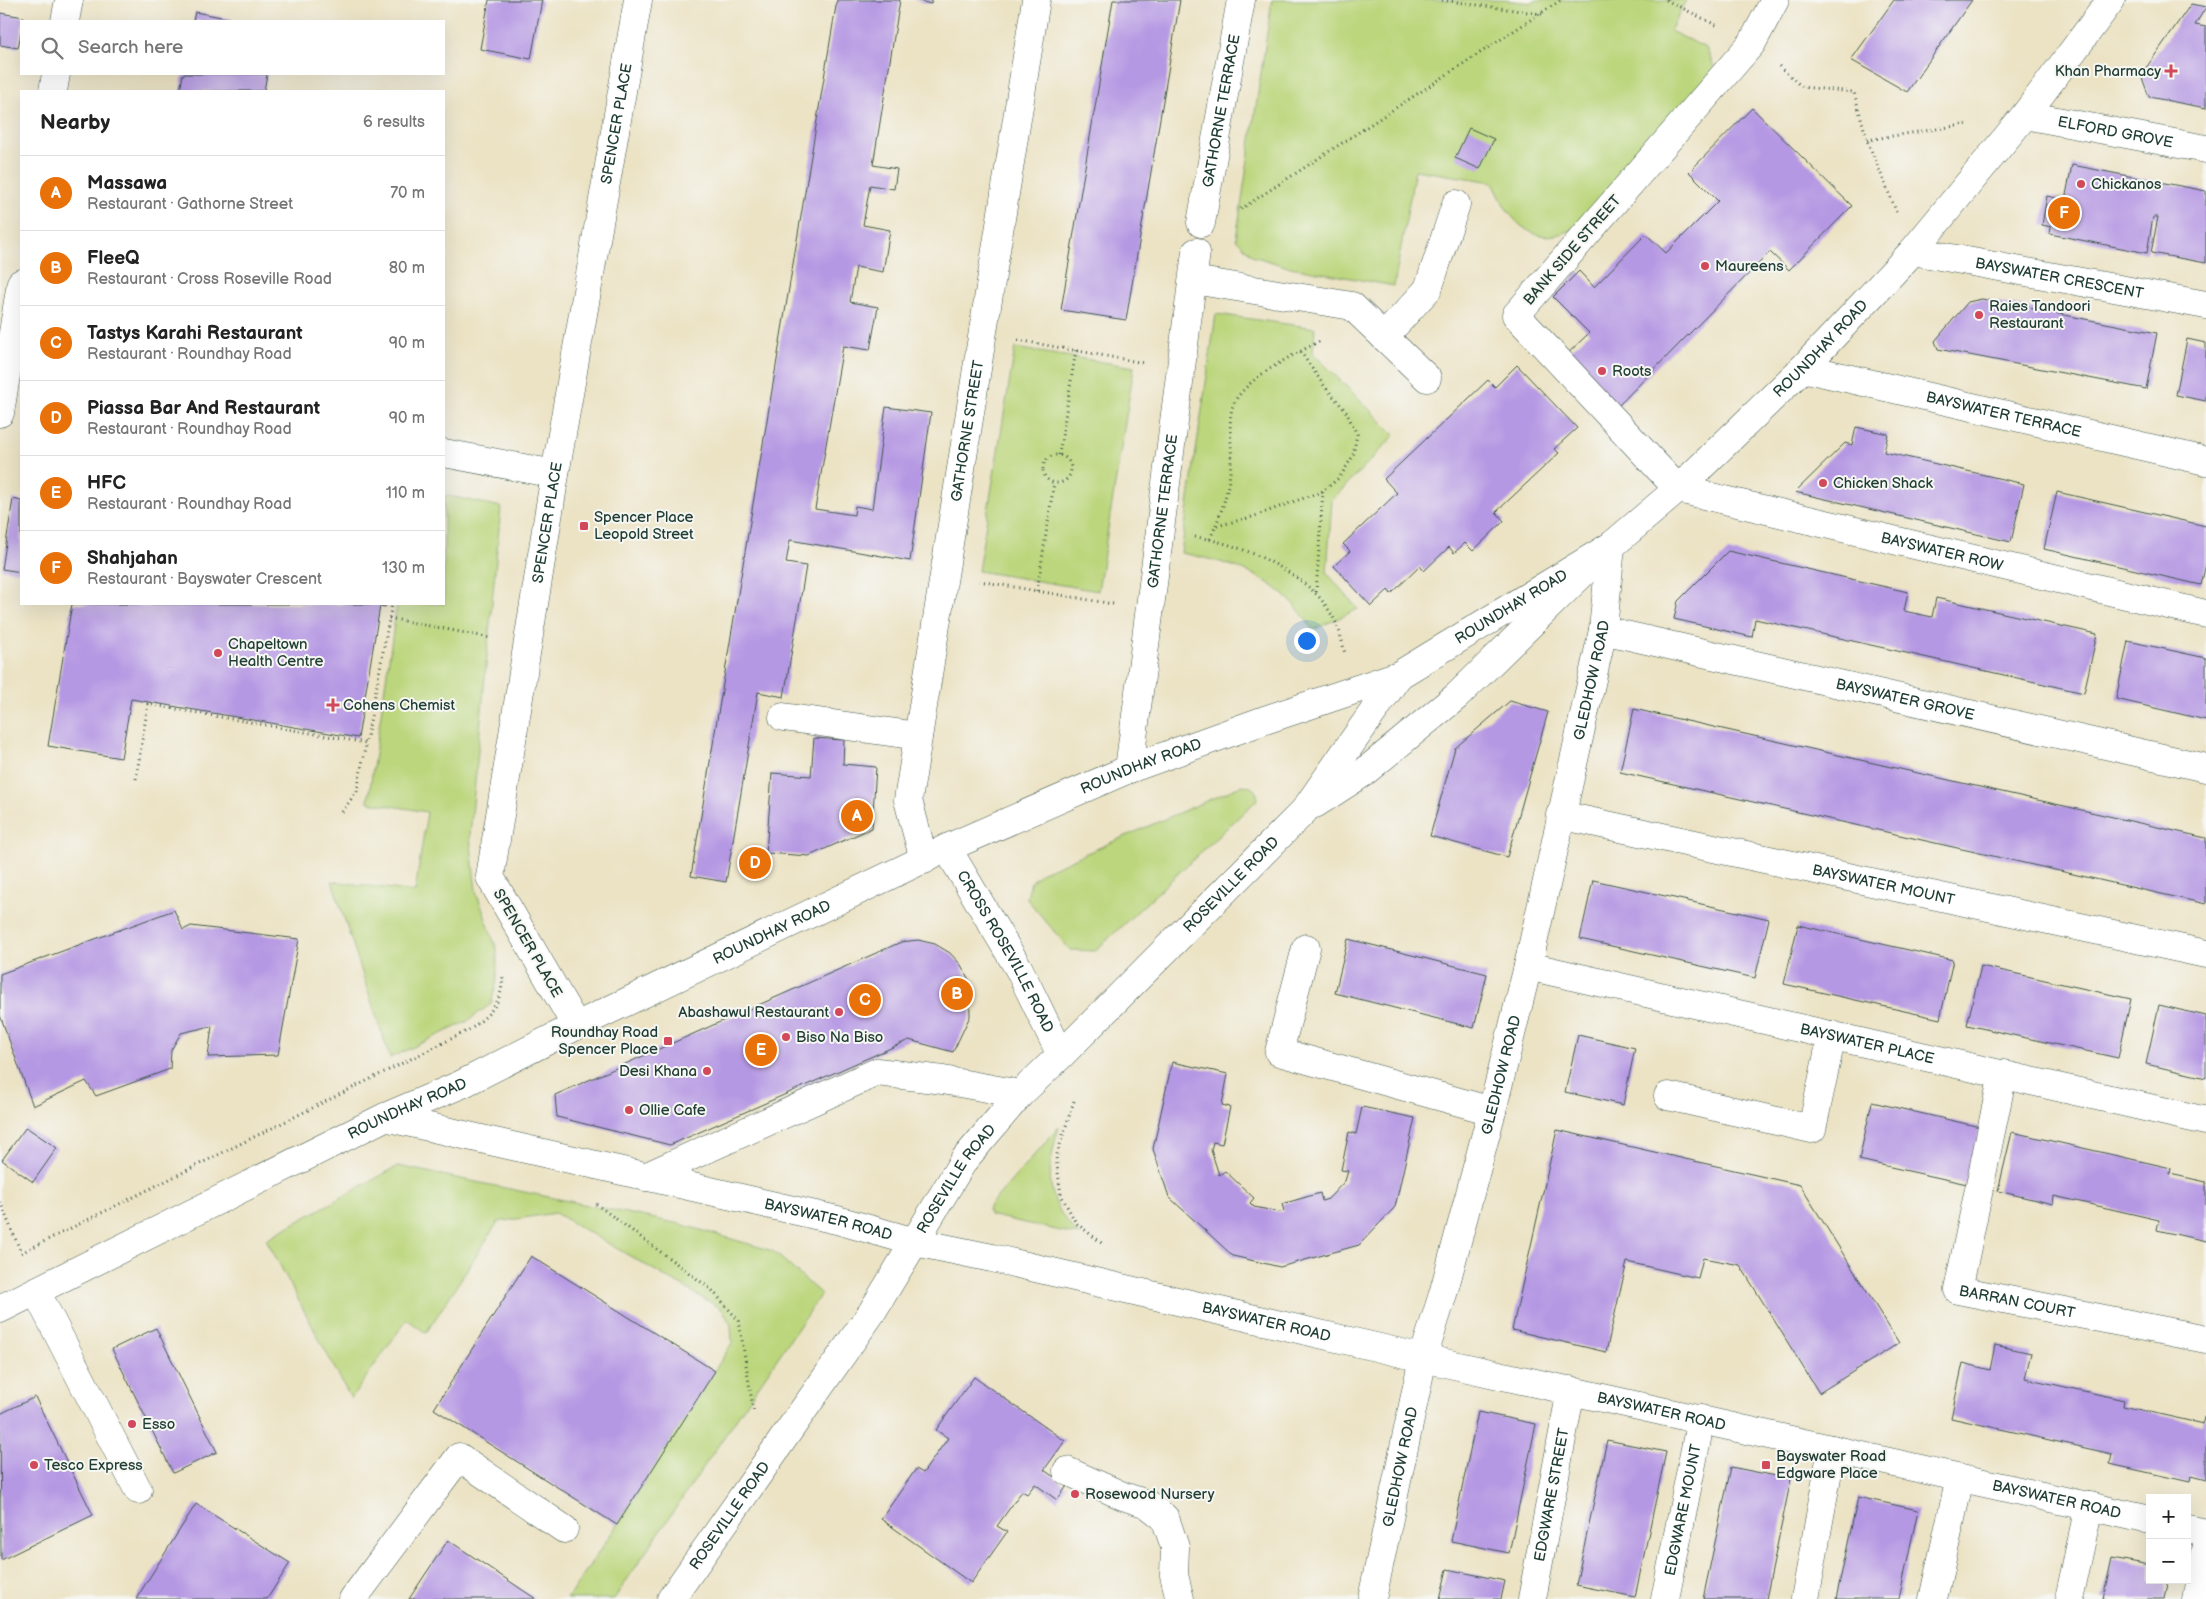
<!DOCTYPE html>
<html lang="en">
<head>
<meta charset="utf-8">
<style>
	:root { --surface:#fff; --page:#f2f2f2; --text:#222; --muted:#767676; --line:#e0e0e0; --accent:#2563eb }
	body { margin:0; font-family:"Balsamiq Sans",sans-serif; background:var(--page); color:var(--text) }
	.controls { position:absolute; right:15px; bottom:15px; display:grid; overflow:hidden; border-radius:0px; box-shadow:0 5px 20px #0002 }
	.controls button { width:45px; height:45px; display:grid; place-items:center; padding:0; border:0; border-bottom:1px solid var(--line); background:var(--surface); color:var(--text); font:25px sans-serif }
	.you { position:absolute; left:1306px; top:640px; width:18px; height:18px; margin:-12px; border:4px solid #fff; border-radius:50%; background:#1a73e8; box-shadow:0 0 0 8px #1a73e833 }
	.badge { display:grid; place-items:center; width:32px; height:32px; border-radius:50%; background:var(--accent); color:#fff; font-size:16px; font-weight:700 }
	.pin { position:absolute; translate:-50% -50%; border:2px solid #fff; box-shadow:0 1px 5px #0006 }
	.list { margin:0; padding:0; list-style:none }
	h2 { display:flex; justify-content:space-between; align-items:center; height:65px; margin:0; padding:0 20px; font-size:21px }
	h2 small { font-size:16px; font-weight:400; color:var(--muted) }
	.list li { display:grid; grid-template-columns:32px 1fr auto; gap:15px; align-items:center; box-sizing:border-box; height:75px; padding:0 20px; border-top:1px solid var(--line) }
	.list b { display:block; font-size:19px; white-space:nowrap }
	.list p { margin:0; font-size:16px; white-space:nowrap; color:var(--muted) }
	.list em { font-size:16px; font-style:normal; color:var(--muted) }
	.icon { flex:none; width:28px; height:28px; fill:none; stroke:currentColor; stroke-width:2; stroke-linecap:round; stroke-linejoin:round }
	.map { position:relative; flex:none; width:2206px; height:1599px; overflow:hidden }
	.search { position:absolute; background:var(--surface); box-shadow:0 5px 20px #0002; left:20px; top:20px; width:425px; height:55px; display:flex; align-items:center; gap:12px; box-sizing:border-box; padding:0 18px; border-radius:0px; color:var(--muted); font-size:19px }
	.panel { position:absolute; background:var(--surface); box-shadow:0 5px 20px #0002; left:20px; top:90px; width:425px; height:515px; border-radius:0px }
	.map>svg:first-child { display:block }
</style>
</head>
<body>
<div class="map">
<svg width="2206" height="1599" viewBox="0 0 2206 1599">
	<rect width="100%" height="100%" fill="#f6f6f2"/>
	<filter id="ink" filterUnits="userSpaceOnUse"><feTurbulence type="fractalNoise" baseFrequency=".02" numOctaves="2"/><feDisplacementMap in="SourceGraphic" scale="10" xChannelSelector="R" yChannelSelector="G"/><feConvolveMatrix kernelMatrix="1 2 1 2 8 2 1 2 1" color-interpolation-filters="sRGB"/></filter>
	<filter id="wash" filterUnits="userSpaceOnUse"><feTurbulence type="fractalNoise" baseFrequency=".0096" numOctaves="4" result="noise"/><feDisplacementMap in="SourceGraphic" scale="20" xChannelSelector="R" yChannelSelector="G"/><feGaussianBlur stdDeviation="1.12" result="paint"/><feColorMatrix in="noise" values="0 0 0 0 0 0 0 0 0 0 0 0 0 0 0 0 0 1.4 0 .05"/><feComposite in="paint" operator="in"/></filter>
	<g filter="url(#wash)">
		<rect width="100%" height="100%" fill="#ece3c5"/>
		<path fill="#bbd67c" stroke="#6d8a58" d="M1272,0H1504L1531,3L1535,0H1686L1670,31L1706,48L1715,69L1574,228C1532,251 1508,219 1493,182L1415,170L1394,286L1285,266L1253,256L1236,239Z
			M1216,314L1315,328L1313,353L1395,435L1332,500L1327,573L1358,609L1313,630C1281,578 1238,564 1181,553Z
			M1015,348L1134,367L1098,591L978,571Z
			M444,495L501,507L470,836L476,891L497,950V980L491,1004L466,1022L390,1058L332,881L415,892L427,812L368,802L397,604H444Z
			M1243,785C1252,786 1257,790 1258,799L1095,951L1070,950L1027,899L1030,883L1041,873Z
			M1059,1127C1046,1171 1044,1201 1079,1235L989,1215L988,1210L990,1205Z
			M398,1166L680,1224L773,1251L821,1294L614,1599H567L617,1525L732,1343L731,1325L722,1309L555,1213L498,1222L426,1333L407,1319L351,1399L266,1239Z"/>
		<g id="blocks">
			<path fill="#b598e3" d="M489,0H542L531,59L480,49Z
				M837,0H900L873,165L897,169L894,189L870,185L863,225L890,230L883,272L856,267L850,302L878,307L874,328L870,350L843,346L815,509L854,515L855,506L872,509L886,407L931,413L910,561L790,540L786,563L806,566L784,697L758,692L726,882L691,876Z
				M914,0H932L931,4Z
				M1113,0H1180L1126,320L1061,310Z
				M1894,0H1972L1907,92L1851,60Z
				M2191,4L2206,7L2195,25L2206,27V108L2149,97L2141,75Z
				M195,12L232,19L231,21H193Z
				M0,13L24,17L18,48L0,45Z
				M183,74H267L264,91H180Z
				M1752,108L1852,206L1789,270L1770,252L1614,410L1563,358L1589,333L1553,297L1579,271L1594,287L1646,234L1666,253L1718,201L1689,172Z
				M1469,128L1494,139L1480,169L1455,158Z
				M2072,165L2206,191V263L2151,253L2158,217H2153L2147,253L2050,234L2051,227L2042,225L2047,196L2065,200Z
				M1982,299L2157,333L2146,389L1938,349L1935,341L1968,302Z
				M2187,339L2206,343V401L2176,395Z
				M1517,365L1577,428L1554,449L1559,453L1496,512L1504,521L1473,551L1465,543L1454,553L1449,547L1424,571L1420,566L1391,594L1388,590L1371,606L1334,566L1350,551L1343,544L1397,493L1384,479L1488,380L1495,387Z
				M1856,427L1888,434L1884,452L2024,484L2011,542L1795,492L1845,443L1852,445Z
				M2057,492L2206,526V564L2201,585L2044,549Z
				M13,499L21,501V572L2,569Z
				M1728,551L1908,592L1904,611L1932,617L1936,598L2097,634L2084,693L1755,619L1752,637L1674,619L1678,601Z
				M72,604H386L385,607L380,606L358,738L131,699L121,758L48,746Z
				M2128,641L2206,658V720L2116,699Z
				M1510,701L1548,712L1507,857L1430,836L1455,748Z
				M1634,709L2206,838V904L1620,772Z
				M814,738L844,740L843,764L876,767L872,828L809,856L766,853L772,773L811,776Z
				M1593,880L1769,919L1755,978L1580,939Z
				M174,910L183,930L191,926L299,939L278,1055L208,1057L212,1026L181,1033L171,1050L170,1069L96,1096L86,1081L33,1106L0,1015V974Z
				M1798,925L1953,960L1940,1019L1784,984Z
				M1348,939L1487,974L1474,1028L1335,993Z
				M918,940L935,944L950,953L961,965L969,980L970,1016L953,1052L909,1040L670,1145L557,1117L555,1095L901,942Z
				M1981,966L2131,999L2118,1058L1967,1025Z
				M2159,1005L2206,1016V1078L2146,1064Z
				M1578,1035L1635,1048L1623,1105L1565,1092Z
				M1172,1062L1228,1074L1222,1105L1230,1107L1222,1144L1213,1142L1211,1150L1219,1175L1225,1171L1254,1198L1250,1203L1254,1207L1280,1212L1284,1211L1282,1204L1320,1193L1322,1201L1328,1199L1345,1181L1348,1171L1341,1170L1349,1132L1356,1134L1362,1107L1415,1118L1395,1207L1359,1245L1280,1267L1233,1256L1169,1197L1153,1149Z
				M1872,1102L1980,1127L1967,1184L1859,1160Z
				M26,1127L57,1148L33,1182L2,1160Z
				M1557,1130L1800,1185L1899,1343L1819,1393L1740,1265L1703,1258L1698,1278L1627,1262L1606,1352L1512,1330Z
				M2012,1132L2171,1168L2170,1174L2206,1182V1241L2157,1230L2159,1220L2054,1196L2053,1204L1998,1191Z
				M531,1256L715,1371L617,1525L434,1409Z
				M156,1328L217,1452L173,1473L112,1349Z
				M1995,1345L2031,1353L2025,1378L2124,1400L2123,1406L2203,1424L2204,1417L2206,1418V1480L2191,1476L2190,1482L2110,1464L2112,1454L1951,1418L1963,1363L1990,1370Z
				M974,1377L1065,1441L1044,1470L1067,1486L1057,1500L1035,1484L1027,1494L1022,1491L997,1526L1007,1532L971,1583L881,1519L916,1469L923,1473L948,1438L936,1430Z
				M35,1397L93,1515L1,1560L0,1414Z
				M1478,1412L1536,1424L1509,1553L1451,1541Z
				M1607,1440L1666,1452L1635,1597L1576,1585Z
				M1731,1467L1791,1479L1766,1599H1703Z
				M1858,1497L1918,1510L1899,1599H1836Z
				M196,1504L290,1563L267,1599H136Z
				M448,1540L536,1599H409Z
				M2112,1558L2150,1565V1580H2168L2164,1599H2103Z
				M1447,1569L1505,1581L1501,1599H1440Z"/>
		</g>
	</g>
	<g filter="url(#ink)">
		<use href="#blocks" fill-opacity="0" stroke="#3e564a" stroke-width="1"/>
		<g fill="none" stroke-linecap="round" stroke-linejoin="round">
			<defs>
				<g id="minor">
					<path id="s1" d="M1775,0L1752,43L1516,315L1678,489L2206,614"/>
					<path d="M65,21L69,0"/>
					<path d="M53,91L56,74"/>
					<path id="s2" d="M2025,115L2206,149"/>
					<path id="s3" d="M1201,223L1241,0"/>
					<path id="s4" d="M1913,251L2206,305"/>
					<path d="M1193,280L1352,306L1427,378"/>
					<path d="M1384,337L1428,289L1456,204"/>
					<path id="s5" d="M1803,368L2206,461"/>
					<path d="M0,413L21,283"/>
					<path d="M444,453L555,474"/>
					<path id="s6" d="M1603,630L2206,768"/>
					<path d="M783,717L918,736"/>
					<path id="s7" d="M1129,769L1196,252"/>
					<path d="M1315,804L1363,773L1457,696L1593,563"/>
					<path id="s8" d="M1560,815L2206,954"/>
					<path id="s9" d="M947,848L1019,969L1061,1055"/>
					<path id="s10" d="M924,860L908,800L1036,0"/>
					<path d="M1306,948L1279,1052L1492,1111"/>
					<path id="s11" d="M1528,966L2206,1121"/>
					<path id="s12" d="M576,1026L490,877L555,474L638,0"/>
					<path id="s13" d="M2003,1074L1958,1290L2206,1339"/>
					<path d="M1668,1096L1812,1129L1832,1035"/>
					<path id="s14" d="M385,1117L837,1220L915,1242L992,1258L1423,1358L2150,1520"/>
					<path d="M645,1177L877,1072L943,1080L1020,1094"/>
					<path d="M36,1291L138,1490"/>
					<path d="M1067,1471L1123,1496L1147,1504L1165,1518L1175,1547L1174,1575L1180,1599"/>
					<path d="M2187,1529L2206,1533"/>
					<path d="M353,1599L459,1457L564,1529"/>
					<path id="s15" d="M671,1599L872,1312L964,1160L1020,1094L1061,1055L1304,811L1399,675"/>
					<path id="s16" d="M1372,1599L1423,1358L1443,1294L1492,1111L1528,966L1603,630L1611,546"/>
					<path id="s17" d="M1532,1599L1571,1390"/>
					<path id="s18" d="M1665,1599L1701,1419"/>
					<path d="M1805,1599L1832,1449"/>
					<path d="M1933,1599L1960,1478"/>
					<path d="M2069,1599L2089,1506"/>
					<path d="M2197,1599L2206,1550"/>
				</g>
				<g id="major">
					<path id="s19" d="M0,1309L385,1117L462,1084L576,1026L947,848L1129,769L1265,720L1399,675L1611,546L1678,489L1803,368L1913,251L2025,115L2111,0"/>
				</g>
			</defs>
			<use href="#minor" stroke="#3e564a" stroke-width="29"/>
			<use href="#major" stroke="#3e564a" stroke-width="29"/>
			<path stroke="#3e564a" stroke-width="3" stroke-dasharray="1 4" stroke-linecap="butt" d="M1442,0L1542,14
				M1666,0L1718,26
				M1779,66L1802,87L1854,92L1867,140L1897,213
				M1867,140L1968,124
				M1241,209L1561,0
				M1018,340L1144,363
				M1059,455L1076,350
				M1043 469a14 14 0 1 1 28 0a14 14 0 1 1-28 0Z
				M1217,526L1252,517L1323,491L1340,477L1353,456L1357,434L1345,410L1325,387L1300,351
				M1195,537C1234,542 1287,565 1315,593C1322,599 1328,609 1333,617C1340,628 1342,642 1345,654
				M1210,539C1222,512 1229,491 1231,462C1233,445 1226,417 1235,401C1249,376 1297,353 1322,340
				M979,581L1113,604
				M1037,591L1054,483
				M1316,592L1323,491
				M389,618L491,638
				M136,779L148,704L366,743L392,604
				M342,812L357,791L366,743
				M1074,1101L1056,1157L1061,1195L1076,1223L1103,1244
				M0,1202L21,1252
				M596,1204L712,1290L739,1321L754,1414
				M21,1253L471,1029C492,1012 502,1003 503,974"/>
			<use href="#minor" stroke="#fff" stroke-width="28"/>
			<use href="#major" stroke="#fff" stroke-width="28"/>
		</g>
	</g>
	<g fill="#d1495b" stroke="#f6f6f2" stroke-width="2">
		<path d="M2168.5 63.5h5v5h5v5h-5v5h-5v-5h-5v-5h5z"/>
		<circle cx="2081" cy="184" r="5"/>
		<circle cx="1705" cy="266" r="5"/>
		<circle cx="1979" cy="315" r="5"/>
		<circle cx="1602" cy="371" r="5"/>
		<circle cx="1823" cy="483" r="5"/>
		<rect x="579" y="521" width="10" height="10" rx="2.5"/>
		<circle cx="218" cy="653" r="5"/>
		<path d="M330.5 697.5h5v5h5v5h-5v5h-5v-5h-5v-5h5z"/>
		<circle cx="839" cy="1012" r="5"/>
		<circle cx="786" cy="1037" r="5"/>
		<rect x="663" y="1036" width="10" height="10" rx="2.5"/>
		<circle cx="707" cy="1071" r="5"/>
		<circle cx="629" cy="1110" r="5"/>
		<circle cx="132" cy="1424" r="5"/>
		<circle cx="34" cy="1465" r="5"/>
		<rect x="1761" y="1460" width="10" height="10" rx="2.5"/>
		<circle cx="1075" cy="1494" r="5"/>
	</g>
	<g text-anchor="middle" stroke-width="4" stroke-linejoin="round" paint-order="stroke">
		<g font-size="15" fill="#1f3d34" stroke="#f6f6f2" text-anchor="start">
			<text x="2161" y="76" text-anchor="end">Khan Pharmacy</text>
			<text x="2091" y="189">Chickanos</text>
			<text x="1715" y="271">Maureens</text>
			<text x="1989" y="311">Raies Tandoori<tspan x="1989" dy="17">Restaurant</tspan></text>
			<text x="1612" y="376">Roots</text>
			<text x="1833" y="488">Chicken Shack</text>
			<text x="594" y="522">Spencer Place<tspan x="594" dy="17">Leopold Street</tspan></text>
			<text x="228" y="649">Chapeltown<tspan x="228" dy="17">Health Centre</tspan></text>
			<text x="343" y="710">Cohens Chemist</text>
			<text x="829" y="1017" text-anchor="end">Abashawul Restaurant</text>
			<text x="658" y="1037" text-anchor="end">Roundhay Road<tspan x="658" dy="17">Spencer Place</tspan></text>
			<text x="796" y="1042">Biso Na Biso</text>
			<text x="697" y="1076" text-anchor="end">Desi Khana</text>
			<text x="639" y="1115">Ollie Cafe</text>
			<text x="142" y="1429">Esso</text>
			<text x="1776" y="1461">Bayswater Road<tspan x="1776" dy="17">Edgware Place</tspan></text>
			<text x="44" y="1470">Tesco Express</text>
			<text x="1085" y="1499">Rosewood Nursery</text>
		</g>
		<g font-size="15" fill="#1f3d34" stroke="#f6f6f2">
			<text dy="5" stroke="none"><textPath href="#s3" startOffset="114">GATHORNE TERRACE</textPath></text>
			<text dy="5" stroke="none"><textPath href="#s12" startOffset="936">SPENCER PLACE</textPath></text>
			<text dy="5" stroke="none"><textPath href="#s2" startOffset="92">ELFORD GROVE</textPath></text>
			<text transform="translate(1572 250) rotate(-49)" y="5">BANK SIDE STREET</text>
			<text dy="5" stroke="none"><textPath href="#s4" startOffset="149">BAYSWATER CRESCENT</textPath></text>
			<text dy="5" stroke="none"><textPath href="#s19" startOffset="2074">ROUNDHAY ROAD</textPath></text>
			<text dy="5" stroke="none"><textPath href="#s5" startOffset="206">BAYSWATER TERRACE</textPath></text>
			<text dy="5" stroke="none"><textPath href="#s10" startOffset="436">GATHORNE STREET</textPath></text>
			<text dy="5" stroke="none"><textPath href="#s7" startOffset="260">GATHORNE TERRACE</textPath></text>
			<text dy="5" stroke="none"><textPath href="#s12" startOffset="531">SPENCER PLACE</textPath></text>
			<text dy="5" stroke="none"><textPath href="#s1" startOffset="918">BAYSWATER ROW</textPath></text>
			<text dy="5" stroke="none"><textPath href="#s19" startOffset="1669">ROUNDHAY ROAD</textPath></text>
			<text dy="5" stroke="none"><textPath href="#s16" startOffset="945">GLEDHOW ROAD</textPath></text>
			<text dy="5" stroke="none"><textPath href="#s6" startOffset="310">BAYSWATER GROVE</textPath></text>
			<text dy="5" stroke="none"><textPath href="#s19" startOffset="1264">ROUNDHAY ROAD</textPath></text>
			<text dy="5" stroke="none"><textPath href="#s15" startOffset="912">ROSEVILLE ROAD</textPath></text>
			<text dy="5" stroke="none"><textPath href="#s8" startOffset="331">BAYSWATER MOUNT</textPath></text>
			<text dy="5" stroke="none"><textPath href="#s19" startOffset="859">ROUNDHAY ROAD</textPath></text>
			<text transform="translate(528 943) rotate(60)" y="5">SPENCER PLACE</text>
			<text dy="5" stroke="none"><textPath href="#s9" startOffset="119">CROSS ROSEVILLE ROAD</textPath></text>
			<text dy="5" stroke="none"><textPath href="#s11" startOffset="348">BAYSWATER PLACE</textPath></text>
			<text dy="5" stroke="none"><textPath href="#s16" startOffset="540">GLEDHOW ROAD</textPath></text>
			<text dy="5" stroke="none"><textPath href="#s19" startOffset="454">ROUNDHAY ROAD</textPath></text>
			<text dy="5" stroke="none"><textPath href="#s15" startOffset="508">ROSEVILLE ROAD</textPath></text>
			<text dy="5" stroke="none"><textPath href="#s14" startOffset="455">BAYSWATER ROAD</textPath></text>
			<text dy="5" stroke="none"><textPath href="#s13" startOffset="281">BARRAN COURT</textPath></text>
			<text dy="5" stroke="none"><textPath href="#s14" startOffset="905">BAYSWATER ROAD</textPath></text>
			<text dy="5" stroke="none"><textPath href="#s14" startOffset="1310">BAYSWATER ROAD</textPath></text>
			<text dy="5" stroke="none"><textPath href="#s16" startOffset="135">GLEDHOW ROAD</textPath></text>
			<text dy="5" stroke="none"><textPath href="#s17" startOffset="106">EDGWARE STREET</textPath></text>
			<text dy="5" stroke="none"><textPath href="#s14" startOffset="1715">BAYSWATER ROAD</textPath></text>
			<text dy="5" stroke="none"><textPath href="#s18" startOffset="91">EDGWARE MOUNT</textPath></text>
			<text dy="5" stroke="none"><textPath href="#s15" startOffset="102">ROSEVILLE ROAD</textPath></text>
		</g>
	</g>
</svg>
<div class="controls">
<button>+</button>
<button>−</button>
</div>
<div class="you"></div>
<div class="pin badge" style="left:857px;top:816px;background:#e8710a">A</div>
<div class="pin badge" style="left:957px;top:994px;background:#e8710a">B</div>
<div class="pin badge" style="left:865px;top:1000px;background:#e8710a">C</div>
<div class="pin badge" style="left:755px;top:863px;background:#e8710a">D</div>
<div class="pin badge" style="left:761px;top:1050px;background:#e8710a">E</div>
<div class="pin badge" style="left:2064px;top:213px;background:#e8710a">F</div>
<div class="search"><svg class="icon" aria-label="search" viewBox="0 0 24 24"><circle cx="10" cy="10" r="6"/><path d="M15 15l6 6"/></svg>Search here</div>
<section class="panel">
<h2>Nearby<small>6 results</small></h2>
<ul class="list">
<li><span class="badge" style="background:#e8710a">A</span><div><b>Massawa</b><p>Restaurant · Gathorne Street</p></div><em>70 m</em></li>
<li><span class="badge" style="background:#e8710a">B</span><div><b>FleeQ</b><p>Restaurant · Cross Roseville Road</p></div><em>80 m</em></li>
<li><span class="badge" style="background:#e8710a">C</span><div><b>Tastys Karahi Restaurant</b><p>Restaurant · Roundhay Road</p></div><em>90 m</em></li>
<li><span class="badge" style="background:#e8710a">D</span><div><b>Piassa Bar And Restaurant</b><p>Restaurant · Roundhay Road</p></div><em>90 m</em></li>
<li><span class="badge" style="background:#e8710a">E</span><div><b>HFC</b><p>Restaurant · Roundhay Road</p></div><em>110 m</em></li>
<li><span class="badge" style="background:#e8710a">F</span><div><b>Shahjahan</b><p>Restaurant · Bayswater Crescent</p></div><em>130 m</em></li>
</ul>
</section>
</div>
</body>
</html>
